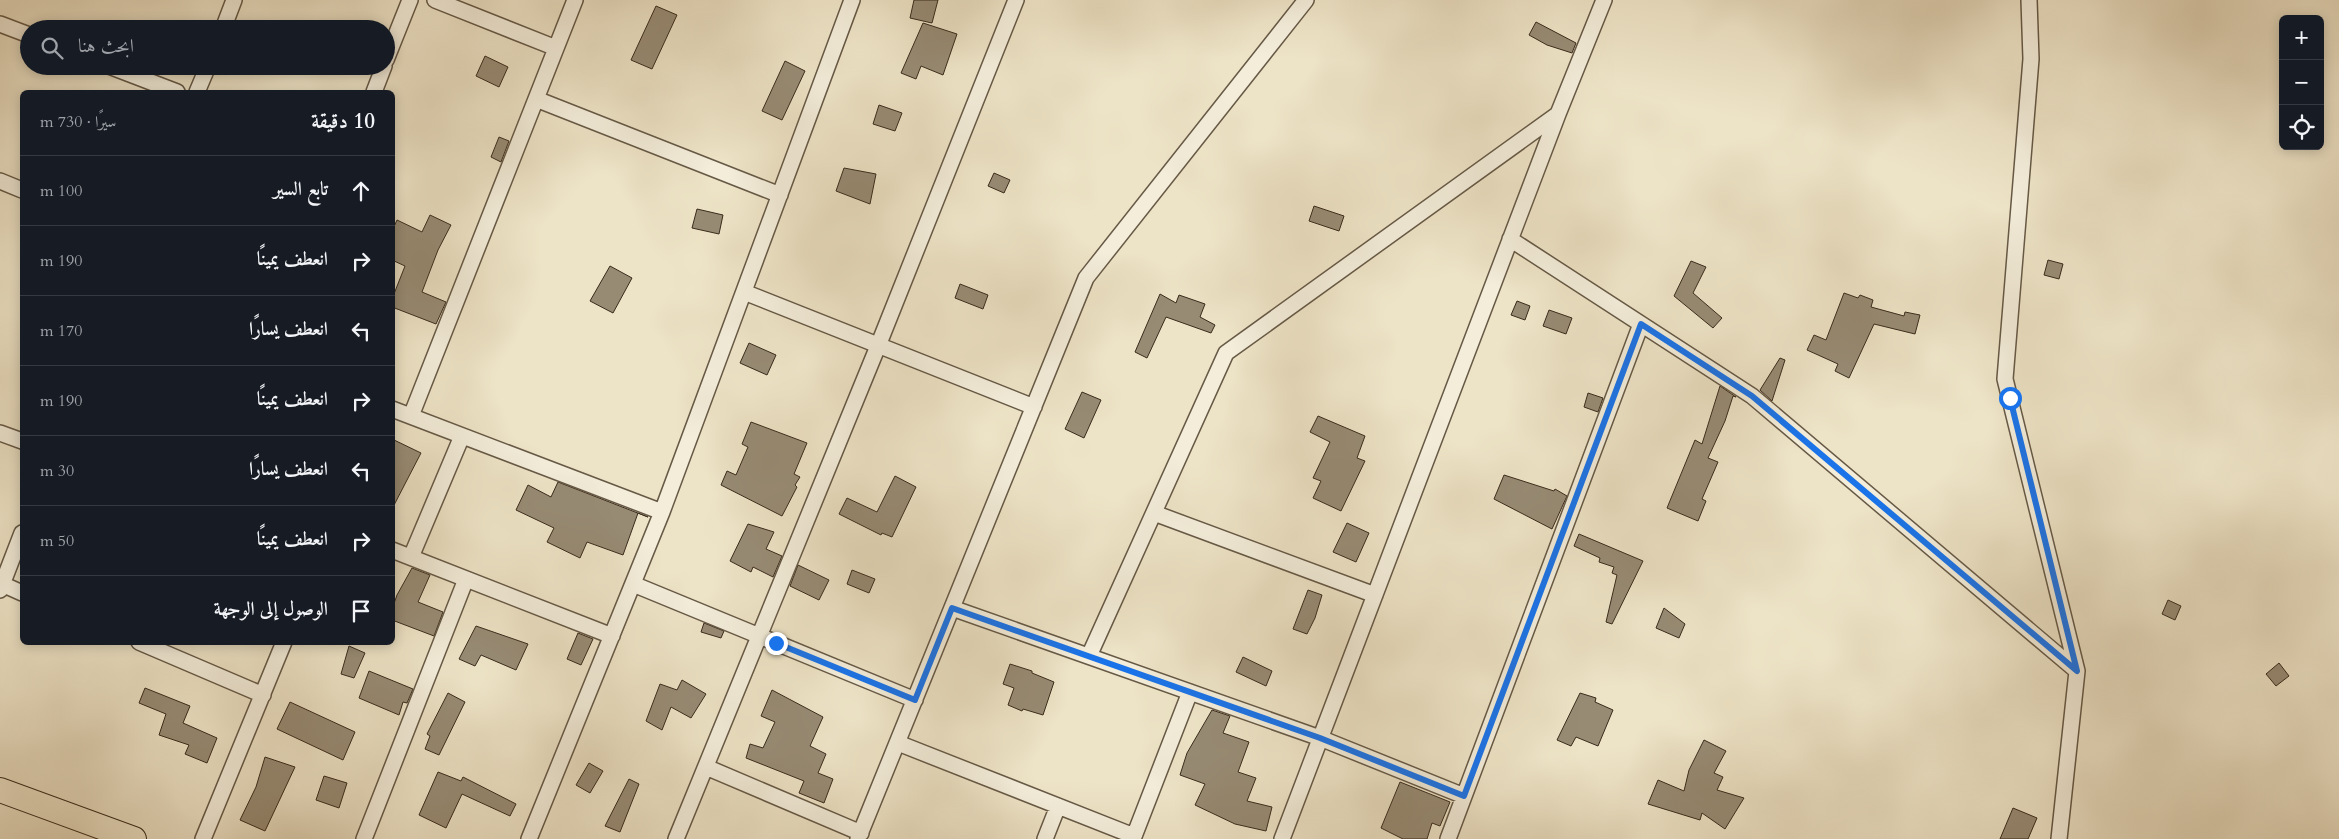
<!DOCTYPE html>
<html lang="ar">
<head>
<meta charset="utf-8">
<style>
	:root { --surface:#171b24; --page:#242831; --text:#f1f3f6; --muted:#9ea1a6; --line:#363941 }
	body { margin:0; font-family:Cardo,Amiri,serif; background:var(--page); color:var(--text); direction:rtl }
	.controls { position:absolute; right:15px; top:15px; display:grid; overflow:hidden; border-radius:8px; box-shadow:0 2px 12px #0003 }
	.controls button { width:45px; height:45px; display:grid; place-items:center; padding:0; border:0; border-bottom:1px solid var(--line); background:var(--surface); color:var(--text); font:25px sans-serif }
	.stop { position:absolute; width:15px; height:15px; margin:-11px; border:4px solid #1a73e8; border-radius:50%; background:#fff }
	.stop.end { background:#1a73e8; border-color:#fff; box-shadow:0 1px 5px #0008 }
	.list { margin:0; padding:0; list-style:none }
	h2 { display:flex; justify-content:space-between; align-items:center; height:65px; margin:0; padding:0 20px; font-size:21px }
	h2 small { font-size:16px; font-weight:400; color:var(--muted) }
	.list li { display:grid; grid-template-columns:32px 1fr auto; gap:15px; align-items:center; box-sizing:border-box; height:70px; padding:0 20px; border-top:1px solid var(--line) }
	.list b { display:block; font-size:19px; white-space:nowrap }
	.list em { font-size:16px; font-style:normal; color:var(--muted) }
	.icon { flex:none; width:28px; height:28px; fill:none; stroke:currentColor; stroke-width:2; stroke-linecap:round; stroke-linejoin:round }
	.map { position:relative; flex:none; width:2339px; height:839px; overflow:hidden; direction:ltr }
	.search { position:absolute; background:var(--surface); box-shadow:0 2px 12px #0003; left:20px; top:20px; width:375px; height:55px; display:flex; align-items:center; gap:12px; box-sizing:border-box; padding:0 18px; border-radius:28px; color:var(--muted); font-size:19px }
	.panel { position:absolute; background:var(--surface); box-shadow:0 2px 12px #0003; left:20px; top:90px; width:375px; height:555px; border-radius:8px; direction:rtl }
	.map>svg:first-child { display:block }
</style>
</head>
<body>
<div class="map">
<svg width="2339" height="839" viewBox="0 0 2339 839">
	<rect width="100%" height="100%" fill="#ede3c6"/>
	<filter id="stains"><feTurbulence type="fractalNoise" baseFrequency=".004" numOctaves="4"/><feColorMatrix values="0 0 0 0 .2 0 0 0 0 .09 0 0 0 0 .02 0 0 0 .5 -.17"/></filter>
	<radialGradient id="worn" r=".72"><stop offset=".6" stop-color="#630" stop-opacity="0"/><stop offset="1" stop-color="#630" stop-opacity=".3"/></radialGradient>
	<path fill="#978b74" stroke="#392b1c" d="M914,0H938L932,23L910,18Z
		M656,6L677,15L652,69L631,60Z
		M1536,22L1576,43L1572,53L1547,45L1529,35Z
		M923,23L957,34L943,75L921,66L916,79L901,73Z
		M485,56L508,67L499,87L476,76Z
		M785,61L805,71L782,120L762,111Z
		M879,105L902,113L895,131L873,124Z
		M499,137L509,141L501,162L491,157Z
		M844,168L876,174L870,204L836,191Z
		M994,173L1010,180L1004,193L988,186Z
		M1314,206L1344,216L1339,231L1309,221Z
		M697,209L723,215L719,234L692,228Z
		M430,215L451,225L438,250L422,292L446,302L436,324L392,307V299L405,266L392,260V231L397,220L422,232Z
		M2048,260L2063,264L2059,279L2044,275Z
		M1691,261L1706,267L1693,293L1722,318L1713,328L1674,296Z
		M610,266L632,278L613,313L590,301Z
		M960,284L988,295L983,309L955,298Z
		M1844,293L1858,298L1860,295L1873,300L1871,307L1904,316L1905,312L1920,315L1915,334L1874,324L1849,378L1835,371L1838,364L1807,350L1814,335L1826,340Z
		M1160,294L1176,303L1179,295L1205,304L1200,317L1215,325L1211,333L1166,317L1147,358L1135,352Z
		M1517,301L1530,306L1525,320L1511,315Z
		M1549,310L1572,318L1566,334L1543,326Z
		M749,343L776,355L767,375L740,363Z
		M1780,358L1785,360L1772,401L1760,390Z
		M1720,386L1736,397L1733,396L1725,421L1708,458L1718,462L1702,499L1706,501L1698,521L1667,508L1695,440L1702,444Z
		M1082,392L1101,400L1084,438L1065,429Z
		M1588,393L1603,398L1598,412L1584,407Z
		M1318,416L1365,436L1357,458L1365,461L1341,511L1313,498L1321,481L1313,478L1330,442L1310,432Z
		M751,422L807,443L794,474L800,477L795,485L797,487L782,516L721,485L727,471L736,475L748,447L742,444Z
		M392,439L421,453L392,509Z
		M1504,475L1554,491L1555,489L1567,496L1552,529L1494,499Z
		M895,476L916,487L892,537L882,533L881,535L839,514L847,498L877,512Z
		M558,482L648,517L638,513L623,555L587,542L580,558L547,542L554,528L516,510L528,485L551,497Z
		M1347,523L1369,533L1356,562L1333,552Z
		M748,524L774,532L766,549L782,556L773,577L753,567L751,572L730,561Z
		M1579,534L1643,561L1612,624L1606,622L1617,575L1612,573L1614,567L1599,562L1600,558L1574,546Z
		M798,565L829,580L819,600L790,586Z
		M412,568L430,575L418,602L443,612L434,636L392,620V609L397,595Z
		M852,570L875,579L869,593L847,584Z
		M1308,590L1322,595L1315,618L1307,634L1293,629Z
		M2168,600L2181,606L2175,620L2162,614Z
		M1664,608L1685,624L1679,638L1656,628Z
		M704,623L724,631L721,638L701,632Z
		M476,626L528,644L516,670L481,655L475,666L459,659Z
		M578,633L593,639L581,665L567,659Z
		M349,646L365,653L354,678L341,674Z
		M1243,657L1272,671L1266,686L1236,672Z
		M2279,663L2289,676L2276,686L2266,674Z
		M1010,664L1032,671V673L1054,682L1043,715L1023,709L1022,711L1008,705L1014,688L1003,684Z
		M369,671L413,689L407,703L403,702L399,715L359,698Z
		M682,680L706,694L691,718L671,707L662,730L646,721L660,684L677,690Z
		M145,688L190,706L183,723L217,738L207,763L185,754L189,745L159,735L166,714L139,703Z
		M772,690L823,717L810,746L826,754L818,773L833,779L824,803L799,793L804,781L746,758L750,744L763,748L775,722L761,716Z
		M448,693L465,702L439,755L425,749L430,736L427,734Z
		M1580,693L1596,698L1595,702L1613,710L1598,746L1576,737L1571,746L1557,740Z
		M290,702L355,732L343,760L277,729Z
		M1212,710L1230,716L1223,733L1249,742L1238,772L1256,778L1247,801L1272,807L1266,831L1235,824L1195,805L1205,784L1180,775L1187,753Z
		M1704,740L1726,751L1714,773L1723,777L1717,790L1744,798L1725,829L1702,813L1700,820L1648,804L1658,780L1684,791L1689,770Z
		M265,757L295,767L265,831L240,820L256,787Z
		M589,763L603,771L590,793L576,785Z
		M438,772L461,781L463,777L516,804L510,816L462,794L446,828L419,815Z
		M324,776L347,783L339,808L316,800Z
		M629,779L639,784L620,832L605,826Z
		M1400,782L1450,802L1440,826L1432,823L1427,839H1403L1381,828Z
		M2013,808L2037,818L2028,839H2000Z"/>
	<g fill="none" stroke-linecap="round" stroke-linejoin="round">
		<defs>
			<path id="minor" d="M435,0L556,48
				M2029,0L2031,59L2005,379L2077,671L2059,839
				M0,24L29,35
				M223,29L234,0
				M386,60L410,0
				M109,66L177,92
				M197,92L208,66
				M374,92L384,66
				M536,99L780,195
				M0,181L22,190
				M1510,239L1752,396L2077,671
				M744,292L1034,407
				M392,409L662,512
				M411,416L575,0
				M0,433L22,441
				M1154,513L1375,595
				M392,550L612,636
				M411,557L462,436
				M2,584L22,593
				M633,584L915,700
				M0,590L22,533
				M952,608L1320,738L1464,796
				M139,642L263,695
				M1089,656L1226,353L1558,114
				M898,743L1134,836
				M706,767L861,833
				M203,839L284,642
				M364,839L466,579
				M529,839L662,512L852,0
				M676,839L878,346L1016,0
				M858,839L1086,278L1306,0
				M1045,839L1058,806
				M1133,839L1190,692
				M1282,839L1558,114L1604,0
				M1448,839L1641,324"/>
			<path id="primary" d="M0,790L134,839"/>
		</defs>
		<use href="#minor" stroke="#665946" stroke-width="18"/>
		<use href="#primary" stroke="#392b1c" stroke-width="26"/>
		<use href="#minor" stroke="#f3edda" stroke-width="15"/>
		<use href="#primary" stroke="#ede3c6" stroke-width="24"/>
	</g>
	<g fill="none" stroke-linecap="round" stroke-linejoin="round">
		<path stroke="#1a73e8" stroke-width="6" d="M776,643L915,700L952,608L1320,738L1464,796L1641,324L1752,396L2077,671L2010,398"/>
	</g>
	<rect width="100%" height="100%" filter="url(#stains)"/>
	<rect width="100%" height="100%" fill="url(#worn)"/>
</svg>
<div class="controls">
<button>+</button>
<button>−</button>
<button><svg class="icon" aria-label="locate" viewBox="0 0 24 24"><circle cx="12" cy="12" r="6"/><path d="M12 2v4M12 18v4M2 12h4M18 12h4"/></svg></button>
</div>
<div class="stop" style="left:2010px;top:398px"></div>
<div class="stop end" style="left:776px;top:643px"></div>
<div class="search"><svg class="icon" aria-label="search" viewBox="0 0 24 24"><circle cx="10" cy="10" r="6"/><path d="M15 15l6 6"/></svg>ابحث هنا</div>
<section class="panel">
<h2>10 دقيقة<small>سيرًا · 730 m</small></h2>
<ul class="list">
<li><svg class="icon" aria-label="ahead" viewBox="0 0 24 24"><path d="M12 20V5M6 11l6-6 6 6"/></svg><div><b>تابع السير</b></div><em>100 m</em></li>
<li><svg class="icon" aria-label="right" viewBox="0 0 24 24"><path d="M7 20v-9h11M14 6l5 5-5 5"/></svg><div><b>انعطف يمينًا</b></div><em>190 m</em></li>
<li><svg class="icon" aria-label="left" viewBox="0 0 24 24"><path d="M17 20v-9H6M10 6l-5 5 5 5"/></svg><div><b>انعطف يسارًا</b></div><em>170 m</em></li>
<li><svg class="icon" aria-label="right" viewBox="0 0 24 24"><path d="M7 20v-9h11M14 6l5 5-5 5"/></svg><div><b>انعطف يمينًا</b></div><em>190 m</em></li>
<li><svg class="icon" aria-label="left" viewBox="0 0 24 24"><path d="M17 20v-9H6M10 6l-5 5 5 5"/></svg><div><b>انعطف يسارًا</b></div><em>30 m</em></li>
<li><svg class="icon" aria-label="right" viewBox="0 0 24 24"><path d="M7 20v-9h11M14 6l5 5-5 5"/></svg><div><b>انعطف يمينًا</b></div><em>50 m</em></li>
<li><svg class="icon" aria-label="arrive" viewBox="0 0 24 24"><path d="M6 21V4h12l-3 4 3 4H6"/></svg><div><b>الوصول إلى الوجهة</b></div></li>
</ul>
</section>
</div>
</body>
</html>
